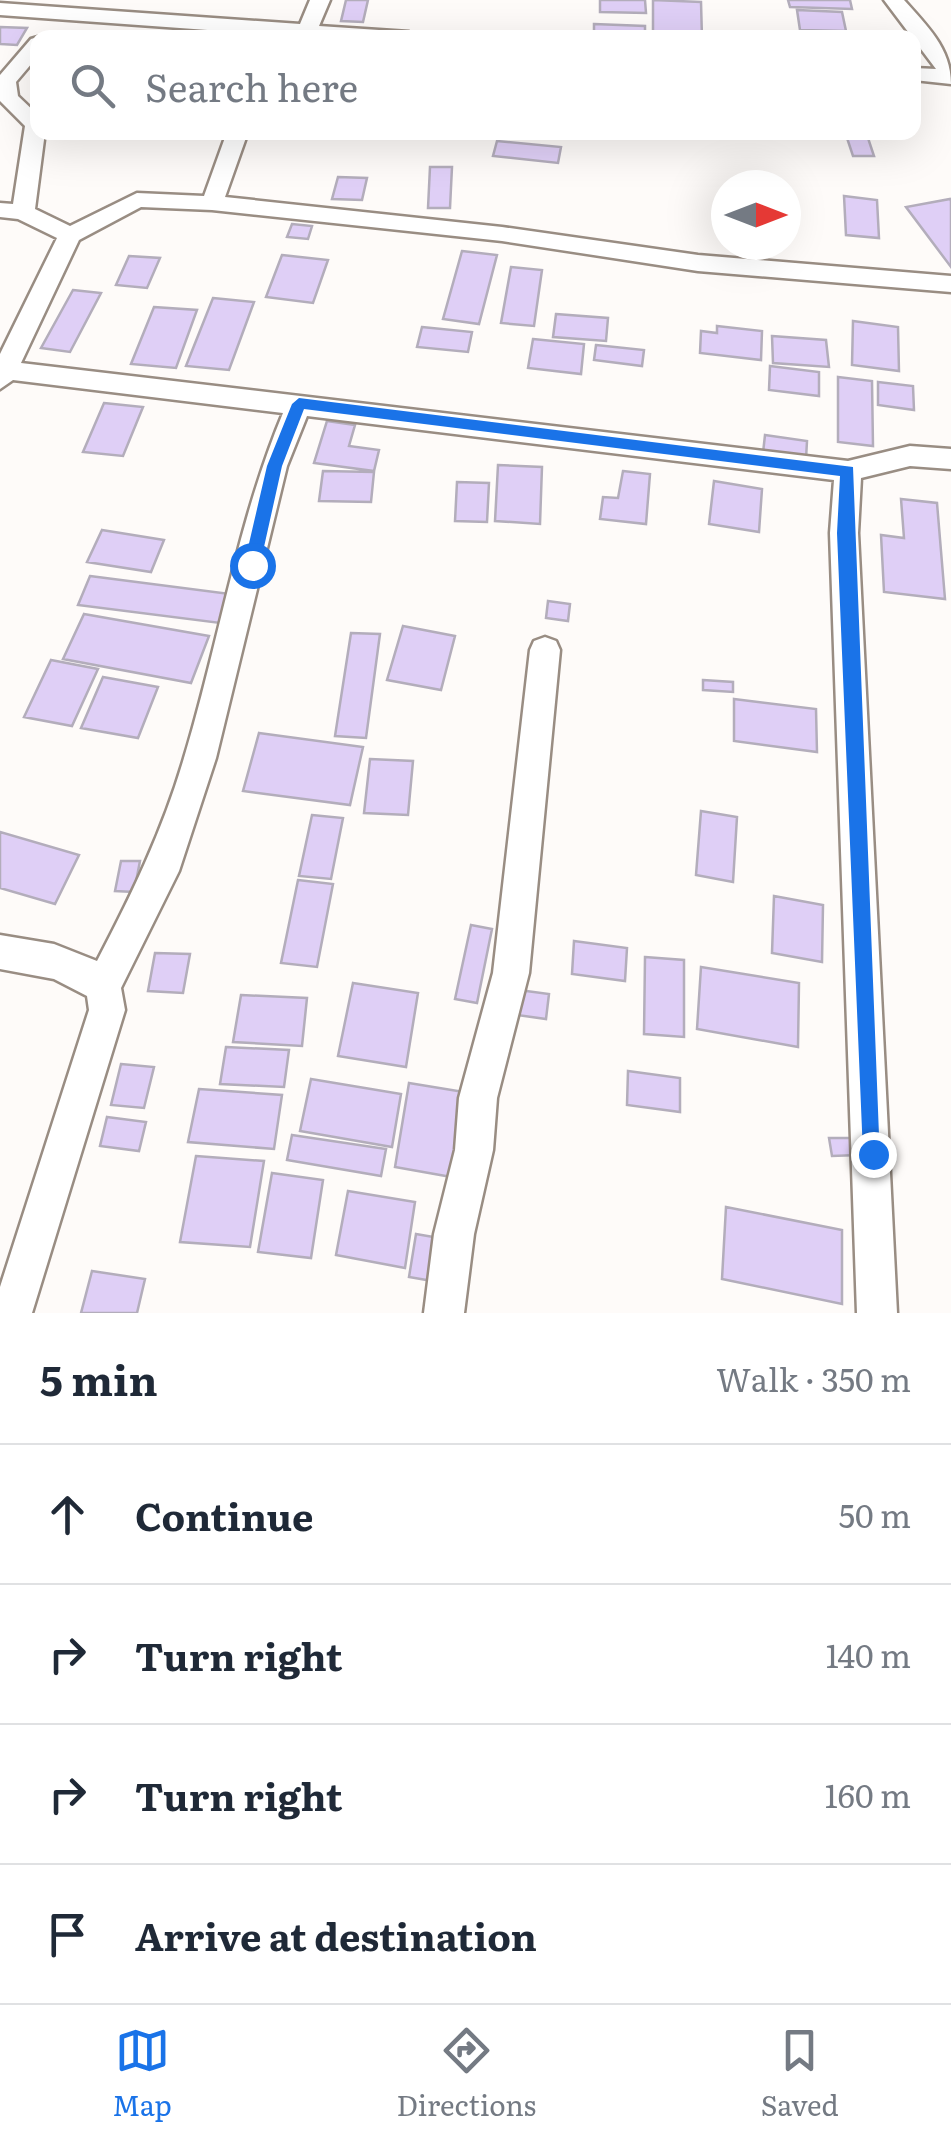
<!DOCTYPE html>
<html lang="en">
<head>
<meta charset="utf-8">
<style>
	:root { --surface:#fff; --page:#f6f6f7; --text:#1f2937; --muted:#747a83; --line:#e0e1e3; --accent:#1a73e8 }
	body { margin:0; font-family:Literata,serif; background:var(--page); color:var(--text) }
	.compass { position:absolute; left:711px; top:170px; width:90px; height:90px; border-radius:50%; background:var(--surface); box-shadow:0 10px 40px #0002; rotate:90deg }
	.stop { position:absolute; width:30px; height:30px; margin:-22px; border:8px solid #1a73e8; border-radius:50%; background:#fff }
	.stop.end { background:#1a73e8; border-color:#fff; box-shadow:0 2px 10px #0008 }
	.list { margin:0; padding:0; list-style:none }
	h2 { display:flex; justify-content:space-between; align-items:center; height:130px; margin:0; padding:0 40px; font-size:42px }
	h2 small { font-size:32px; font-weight:400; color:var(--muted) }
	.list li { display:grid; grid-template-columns:65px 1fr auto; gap:30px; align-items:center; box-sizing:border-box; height:140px; padding:0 40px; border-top:2px solid var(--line) }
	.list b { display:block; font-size:38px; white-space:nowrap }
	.list em { font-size:32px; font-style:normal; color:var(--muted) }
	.icon { flex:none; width:55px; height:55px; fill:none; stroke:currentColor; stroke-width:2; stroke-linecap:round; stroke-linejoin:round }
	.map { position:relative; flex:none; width:951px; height:1313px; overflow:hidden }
	.search { position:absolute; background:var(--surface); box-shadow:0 10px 40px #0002; left:30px; right:30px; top:30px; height:110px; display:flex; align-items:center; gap:25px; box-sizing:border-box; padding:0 35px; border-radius:20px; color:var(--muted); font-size:38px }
	.sheet { height:690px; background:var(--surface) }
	nav { display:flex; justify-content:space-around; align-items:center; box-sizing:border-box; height:140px; border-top:2px solid var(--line); background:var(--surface); font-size:28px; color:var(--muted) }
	nav a { display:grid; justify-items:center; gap:5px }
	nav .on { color:var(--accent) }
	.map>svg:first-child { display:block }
</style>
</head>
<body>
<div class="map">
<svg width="951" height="1313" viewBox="0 0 951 1313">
	<rect width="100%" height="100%" fill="#fefbf9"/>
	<path fill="#dfcff6" stroke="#b3adbb" stroke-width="2.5" d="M346,0H368L363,22L341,21Z
		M600,0H645L646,13L600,12Z
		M653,0L701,2L702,38L653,32Z
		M788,0H850L852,9L790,7Z
		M797,10L842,12L846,31L800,30Z
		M594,24L645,26V38H594Z
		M0,27L27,28L17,45L0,44Z
		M803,32H867L868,38H805Z
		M845,132H866L874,156H853Z
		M497,141L561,147L558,163L493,156Z
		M430,167H452L450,208H428Z
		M338,177L367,178L362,200L332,199Z
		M844,196L877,200L879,238L846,235Z
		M950,199L951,201V267L906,207Z
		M292,224L312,226L308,239L287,237Z
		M462,251L497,255L479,324L443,319Z
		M282,255L328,260L313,303L266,297Z
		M129,256L160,258L147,288L116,285Z
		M511,267L542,270L534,326L501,323Z
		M73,290L101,293L70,352L41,348Z
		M213,298L254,302L229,370L186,366Z
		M154,307L197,310L176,368L131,364Z
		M556,314L608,318L606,341L553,337Z
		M853,321L898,327L899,371L852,365Z
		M717,326L762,331L761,360L700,353L701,331L717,333Z
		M422,327L472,332L468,352L417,347Z
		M772,336L826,340L829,367L773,363Z
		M533,339L584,344L581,374L528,368Z
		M596,345L644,350L642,366L594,360Z
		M770,366L819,372V396L769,390Z
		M838,377L872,381L873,446L838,442Z
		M878,382L913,386L914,410L878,405Z
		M104,403L143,407L123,456L83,452Z
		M327,421L355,425L349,446L379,450L374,471L314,463Z
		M765,435L807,441L806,459L763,453Z
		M498,465L542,467L540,524L495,521Z
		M323,471L374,472L371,502L319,501Z
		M623,471L650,474L646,524L600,519L603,497L618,498Z
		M714,481L762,489L759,532L709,524Z
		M457,482L489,483L487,522L455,521Z
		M901,499L937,503L945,599L884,592L881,535L904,538Z
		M102,530L164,540L151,572L87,562Z
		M90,576L230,594L220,623L78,605Z
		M548,601L570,604L568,621L546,618Z
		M84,614L209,636L191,683L63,659Z
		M403,626L455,636L441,690L387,680Z
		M351,633L380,634L366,738L335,736Z
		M51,660L98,669L72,726L24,717Z
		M103,677L158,687L138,738L81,728Z
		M703,680L733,682V692L703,690Z
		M734,699L816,709L817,752L734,741Z
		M259,733L363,747L350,805L243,791Z
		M370,759L413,761L408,815L364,813Z
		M701,811L737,817L733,882L696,875Z
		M312,815L343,818L331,879L299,876Z
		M0,832L79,855L55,904L0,888Z
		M121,861H140L134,892L115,891Z
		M298,880L333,884L317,967L281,963Z
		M774,896L823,905L822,962L772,953Z
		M471,925L492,929L477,1003L455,999Z
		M574,941L627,948L625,981L572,974Z
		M155,953L190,954L183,993L148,991Z
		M645,957L684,960V1037L644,1034Z
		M701,967L799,983L798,1047L697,1029Z
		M353,983L418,993L406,1067L338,1056Z
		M519,990L549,994L546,1019L517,1015Z
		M241,995L307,998L302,1046L233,1042Z
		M226,1047L289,1050L284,1087L220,1084Z
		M121,1064L154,1067L144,1108L111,1105Z
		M628,1071L680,1078V1112L627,1105Z
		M311,1079L401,1094L392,1147L300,1131Z
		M409,1083L470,1093L457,1178L395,1167Z
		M199,1089L282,1095L274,1149L188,1142Z
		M107,1117L146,1122L139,1151L100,1146Z
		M292,1135L386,1149L381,1176L287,1160Z
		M829,1138H855L858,1155L832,1156Z
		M196,1156L264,1161L250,1247L180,1242Z
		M272,1173L323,1180L311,1258L258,1252Z
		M348,1191L415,1202L405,1268L336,1255Z
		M726,1207L842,1230V1304L722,1279Z
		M416,1234L445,1239L438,1282L409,1277Z
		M92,1271L145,1279L137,1313H81Z"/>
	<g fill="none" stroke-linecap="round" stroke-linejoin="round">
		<defs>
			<path id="minor" d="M310,0H330L319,26L409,32L418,38H319L0,15V3L300,24Z
				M884,0H904C927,26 951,48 951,84L914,80V68L936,69Z
				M38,37V56L16,82L18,96L38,115V132H45L35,209L70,226L137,193L204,196L227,132H248L225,197L502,227L698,255L951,276V292L698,271L502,241L212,210L141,207L79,240L21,363L848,461L910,446L951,449V469L910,466L861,478L858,533L897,1313H857L830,533L834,480L307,416L287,466L216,758L179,871L121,988L125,1010L32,1313H0V1287L89,1010L87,996L54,979L0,969V935L54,944L97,961C132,894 163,830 184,758C219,643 237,523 283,413L13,380L0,389V354L57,238L18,219L0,217V203L13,204L25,126L0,101V75L31,39Z
				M545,637L556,641L560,650L529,973L497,1098L493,1150L474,1234L464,1313H424L434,1234L455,1150L459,1098L493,973L530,650L534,641Z"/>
		</defs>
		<use href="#minor" stroke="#998d83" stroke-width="5"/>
		<use href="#minor" fill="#fff" fill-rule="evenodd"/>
	</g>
	<path fill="#1a73e8" d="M299,398L853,467L880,1161L873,1164L863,1154L837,533L840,476L304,409L282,466L260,565L252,571L244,565L267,466L292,404Z"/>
</svg>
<svg class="compass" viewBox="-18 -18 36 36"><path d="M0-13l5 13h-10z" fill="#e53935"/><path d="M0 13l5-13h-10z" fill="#747a83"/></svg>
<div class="stop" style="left:252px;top:565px"></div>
<div class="stop end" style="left:873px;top:1154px"></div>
<div class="search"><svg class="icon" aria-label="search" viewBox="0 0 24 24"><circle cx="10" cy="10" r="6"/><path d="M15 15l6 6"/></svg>Search here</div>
</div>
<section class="sheet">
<h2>5 min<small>Walk · 350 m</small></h2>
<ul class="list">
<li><svg class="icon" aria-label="ahead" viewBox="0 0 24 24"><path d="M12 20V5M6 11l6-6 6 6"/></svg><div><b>Continue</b></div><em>50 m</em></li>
<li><svg class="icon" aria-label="right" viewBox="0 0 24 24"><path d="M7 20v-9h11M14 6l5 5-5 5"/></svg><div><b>Turn right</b></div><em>140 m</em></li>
<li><svg class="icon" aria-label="right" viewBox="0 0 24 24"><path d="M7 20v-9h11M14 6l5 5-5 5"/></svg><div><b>Turn right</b></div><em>160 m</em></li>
<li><svg class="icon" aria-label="arrive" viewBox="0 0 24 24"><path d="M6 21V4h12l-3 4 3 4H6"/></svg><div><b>Arrive at destination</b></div></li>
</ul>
</section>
<nav>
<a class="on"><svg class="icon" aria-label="map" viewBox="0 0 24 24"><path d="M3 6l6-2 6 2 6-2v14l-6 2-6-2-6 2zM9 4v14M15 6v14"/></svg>Map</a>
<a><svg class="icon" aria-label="directions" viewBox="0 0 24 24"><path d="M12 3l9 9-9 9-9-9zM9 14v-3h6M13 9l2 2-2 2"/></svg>Directions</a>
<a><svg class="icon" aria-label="saved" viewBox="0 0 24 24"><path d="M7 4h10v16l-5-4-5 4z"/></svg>Saved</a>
</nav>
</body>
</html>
